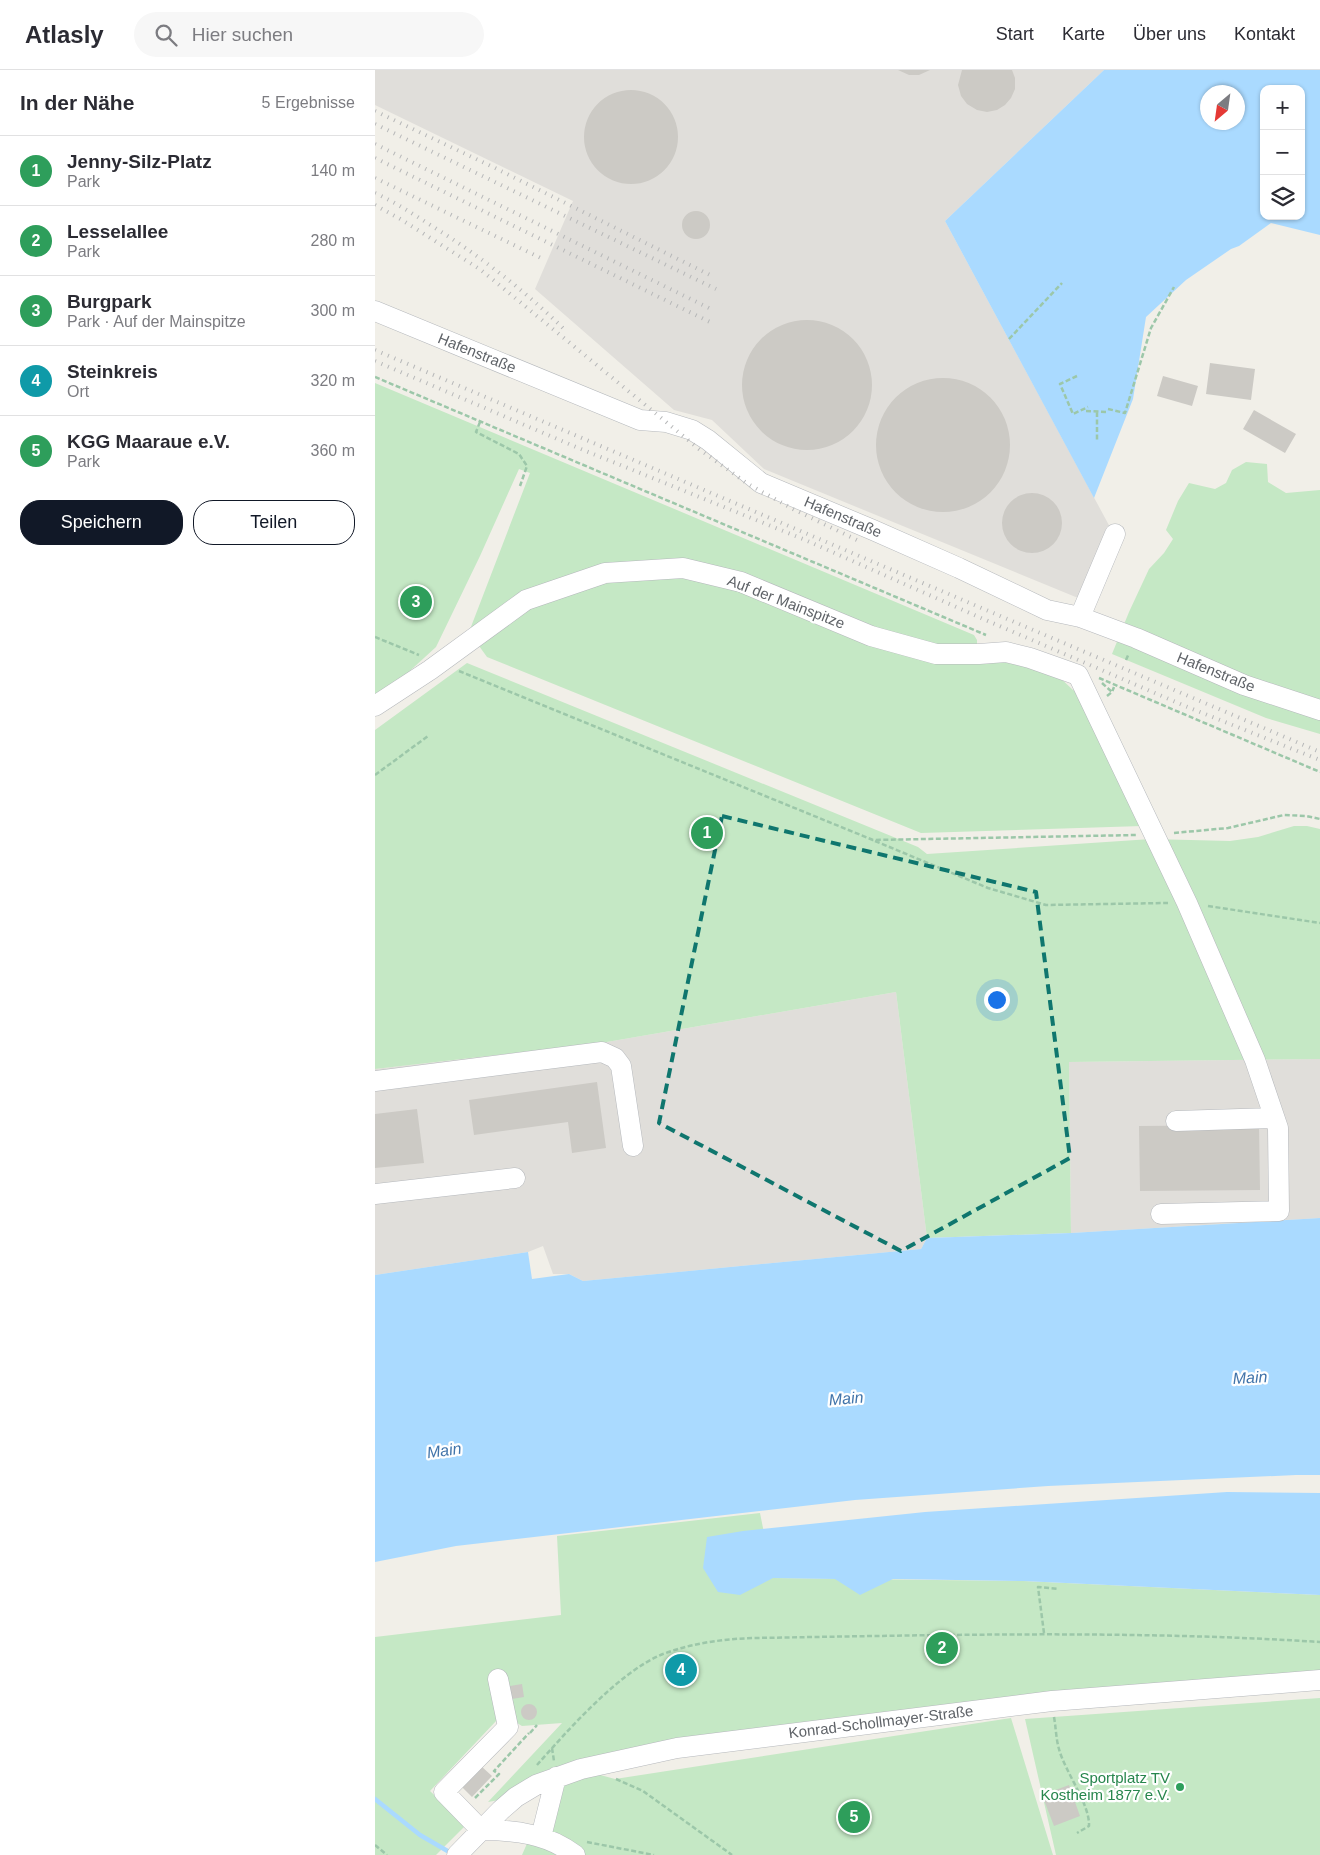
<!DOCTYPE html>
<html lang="de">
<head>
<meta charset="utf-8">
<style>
	:root { --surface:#fff; --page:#f7f7f7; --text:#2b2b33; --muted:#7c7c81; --line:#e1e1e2; --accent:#111827 }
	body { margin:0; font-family:Helvetica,sans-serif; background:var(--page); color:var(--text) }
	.controls { position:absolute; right:15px; top:15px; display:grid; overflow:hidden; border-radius:10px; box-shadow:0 1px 4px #0004 }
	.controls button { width:45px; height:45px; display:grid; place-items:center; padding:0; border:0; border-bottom:1px solid var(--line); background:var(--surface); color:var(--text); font:25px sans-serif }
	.compass { position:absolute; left:825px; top:15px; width:45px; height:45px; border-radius:50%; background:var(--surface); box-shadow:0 1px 4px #0004; rotate:209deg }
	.you { position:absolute; left:621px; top:929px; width:18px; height:18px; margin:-12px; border:4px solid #fff; border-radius:50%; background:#1a73e8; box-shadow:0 0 0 8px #1a73e833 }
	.badge { display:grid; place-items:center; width:32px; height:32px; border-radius:50%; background:var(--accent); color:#fff; font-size:16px; font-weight:700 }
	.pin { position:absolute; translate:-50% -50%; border:2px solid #fff; box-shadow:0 1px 5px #0006 }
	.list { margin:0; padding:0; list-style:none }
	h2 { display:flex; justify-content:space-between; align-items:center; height:65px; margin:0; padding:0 20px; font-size:21px }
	h2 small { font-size:16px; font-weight:400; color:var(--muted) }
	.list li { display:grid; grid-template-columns:32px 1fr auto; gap:15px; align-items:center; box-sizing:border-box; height:70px; padding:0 20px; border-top:1px solid var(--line) }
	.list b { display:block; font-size:19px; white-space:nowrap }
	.list p { margin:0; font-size:16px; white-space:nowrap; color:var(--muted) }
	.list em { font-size:16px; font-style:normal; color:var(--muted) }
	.actions { display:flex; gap:10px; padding:15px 20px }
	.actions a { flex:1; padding:11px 0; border:1px solid var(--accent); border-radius:20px; text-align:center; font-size:18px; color:var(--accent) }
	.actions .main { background:var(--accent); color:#fff }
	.icon { flex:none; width:28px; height:28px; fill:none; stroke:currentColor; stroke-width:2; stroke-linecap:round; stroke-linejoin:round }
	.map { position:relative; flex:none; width:945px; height:1785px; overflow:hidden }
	header { display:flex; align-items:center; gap:30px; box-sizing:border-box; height:70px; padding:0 25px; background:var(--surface); border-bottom:1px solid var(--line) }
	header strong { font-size:24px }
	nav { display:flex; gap:28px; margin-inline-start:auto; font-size:18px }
	.search { width:350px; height:45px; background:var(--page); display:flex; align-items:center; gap:12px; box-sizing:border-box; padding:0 18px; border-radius:28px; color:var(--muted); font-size:19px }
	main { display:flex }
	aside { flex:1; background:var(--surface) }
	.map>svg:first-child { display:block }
</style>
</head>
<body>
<header>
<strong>Atlasly</strong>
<div class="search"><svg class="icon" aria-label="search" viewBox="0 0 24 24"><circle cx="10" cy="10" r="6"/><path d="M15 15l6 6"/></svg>Hier suchen</div>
<nav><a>Start</a><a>Karte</a><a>Über uns</a><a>Kontakt</a></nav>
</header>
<main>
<aside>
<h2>In der Nähe<small>5 Ergebnisse</small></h2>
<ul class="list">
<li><span class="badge" style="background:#2e9e5b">1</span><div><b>Jenny-Silz-Platz</b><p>Park</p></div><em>140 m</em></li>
<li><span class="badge" style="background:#2e9e5b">2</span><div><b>Lesselallee</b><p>Park</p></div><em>280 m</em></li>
<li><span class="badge" style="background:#2e9e5b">3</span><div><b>Burgpark</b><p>Park · Auf der Mainspitze</p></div><em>300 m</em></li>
<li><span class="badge" style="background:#0f9aa8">4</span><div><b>Steinkreis</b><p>Ort</p></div><em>320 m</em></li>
<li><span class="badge" style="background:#2e9e5b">5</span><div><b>KGG Maaraue e.V.</b><p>Park</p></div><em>360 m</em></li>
</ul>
<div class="actions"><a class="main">Speichern</a><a>Teilen</a></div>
</aside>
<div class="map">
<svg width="945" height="1785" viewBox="0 0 945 1785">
	<rect width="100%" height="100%" fill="#f1efe8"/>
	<path fill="#e0deda" d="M0,0H729L570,151L736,459L708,530L389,399L337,350L299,340L160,219L198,131L0,35Z
		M521,922L552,1168L546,1179L208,1211L194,1204H178L168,1176L153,1182L0,1205V999L226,973Z
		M945,989V1148L696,1163L694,992Z"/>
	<path fill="#c5e8c5" d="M0,313L599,565L602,570V575L629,590L680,603L698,620L708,625L767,756L546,763L112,587L94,562L155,403L144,399L105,486L61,577L26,609L0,628Z
		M871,392L892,394L893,412L911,423L945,420V664L891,648L737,584L754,542L774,499L789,483L798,469L791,460L803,431L814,413L840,419L851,413L857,400Z
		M92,593L543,777L552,784L776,769L855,771L883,767L919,756H932L945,759V989L694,992L696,1163L552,1168L521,922L226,973L0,999V660Z
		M385,1443L398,1508L648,1511L945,1525V1610L677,1631L207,1700L240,1709L636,1648L678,1785H147L181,1707L141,1727L113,1732L187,1653L147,1656L142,1653L122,1650L55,1721L91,1755L61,1785H0V1567L186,1545L182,1466Z
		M945,1628V1785H681L650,1649Z"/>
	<path fill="#aadaff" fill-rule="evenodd" d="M729,0H945V165L896,153L864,176L856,179L811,210L771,247L758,329L719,428L570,151ZM889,19H926V146H889ZM862,22V52H832V22Z
		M945,1148V1405H921L673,1416L480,1430L81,1476L0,1492V1205L153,1182L157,1209L194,1204L208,1211L546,1179L552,1168L696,1163Z
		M852,1422L945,1423V1525L648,1511L518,1509L485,1525L460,1509L398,1508L365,1525L343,1522L328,1498L332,1467L368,1461L550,1442Z"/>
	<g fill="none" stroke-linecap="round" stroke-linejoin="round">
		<path stroke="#aadaff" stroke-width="4.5" d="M0,1729L45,1765L76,1783"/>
	</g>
	<path fill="#cccac5" d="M523,0H555L544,5H534Z
		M587,0H637L640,8V19L636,28L630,35L622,40L612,42L602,40L592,34L586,26L583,15Z
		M209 67a47 47 0 1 1 94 0a47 47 0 1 1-94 0Z
		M307 155a14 14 0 1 1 28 0a14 14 0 1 1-28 0Z
		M367 315a65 65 0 1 1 130 0a65 65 0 1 1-130 0Z
		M835,293L880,299L876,330L831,324Z
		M788,306L823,316L817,336L782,326Z
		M501 375a67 67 0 1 1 134 0a67 67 0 1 1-134 0Z
		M879,340L921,364L910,383L868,359Z
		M627 453a30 30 0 1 1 60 0a30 30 0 1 1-60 0Z
		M222,1012L231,1078L197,1083L193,1052L99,1065L94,1030Z
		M42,1039L49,1093L0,1098V1044Z
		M884,1055L885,1120L765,1121L764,1056Z
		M147,1614L149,1627L137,1629L135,1616Z
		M146 1642a8 8 0 1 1 16 0a8 8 0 1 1-16 0Z
		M106,1696L117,1706L97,1727L87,1717Z
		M694,1715L705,1746L679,1756L667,1725Z"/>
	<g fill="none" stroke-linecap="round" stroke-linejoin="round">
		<defs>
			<path id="minor" d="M0,241L265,350L291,352L317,360L333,370L386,413L498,460L584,498L672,540L705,547L761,568L869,615L945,640
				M705,547L740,464
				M0,636L55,600L151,530L230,503L308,498L366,512L496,566L561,584H604L631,582L655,588L703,605L812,833L880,990L903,1058L904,1141L786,1144
				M0,1011L227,982L240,988L246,996L258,1076
				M801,1051L899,1048
				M0,1124L140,1108
				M123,1609L133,1657L69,1722L106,1760C140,1760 173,1764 200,1785
				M166,1767L181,1707
				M82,1785L126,1740L141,1727L161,1715L206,1699L302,1678L677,1631L945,1610"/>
		</defs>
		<use href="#minor" stroke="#b5b8bc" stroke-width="21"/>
		<path stroke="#9cc7a9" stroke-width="2.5" stroke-dasharray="5 2.5" stroke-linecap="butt" d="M634,269L687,213
			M702,306L685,314L698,344L713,337
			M0,307L611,565
			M733,339L750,343L776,258L799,217
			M711,341L732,342
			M722,342V372
			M105,352L101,362L144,384L152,396L145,416
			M0,567L44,585
			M751,590L754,583
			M84,601L498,770L761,765
			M724,608L945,702
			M727,613L737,622
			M732,626L737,622L739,617
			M0,705L53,666
			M799,763L853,758L909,745L931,746L945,749
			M500,771L613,818L671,835L793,833
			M833,836L945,853
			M669,1563L663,1517L684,1519
			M679,1647C681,1658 681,1669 684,1679C690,1702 715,1734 714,1756L702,1763
			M155,1663L162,1655
			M177,1678L179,1691
			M162,1695C193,1660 245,1601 288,1584C317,1573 348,1569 379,1568C568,1565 757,1560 945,1572
			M241,1709L268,1721L357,1785
			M100,1728L124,1704L119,1701L154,1663
			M212,1772L279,1785
			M0,1775L12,1785"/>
		<use href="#minor" stroke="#fff" stroke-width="20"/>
		<path stroke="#b6b7b8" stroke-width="4" stroke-dasharray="1 6" stroke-linecap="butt" d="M0,41L120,98L339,207
			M0,54L341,219
			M0,74L336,239
			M0,88L337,253
			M0,108L170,190
			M0,123C20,132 38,144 57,156C105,186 149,220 190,260
			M0,135L27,150L106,200L324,379L373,414L418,439L484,471
			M0,280L945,682
			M0,291L201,377L428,469L606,548L810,636L945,690"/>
	</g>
	<path fill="none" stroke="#0f766e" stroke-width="4" stroke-dasharray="10 6" stroke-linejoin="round" d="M347,746L661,822L695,1088L526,1181L284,1053Z"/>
	<circle fill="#2e9e5b" stroke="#fff" stroke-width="2" cx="805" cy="1717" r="5"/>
	<g text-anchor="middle" stroke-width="4.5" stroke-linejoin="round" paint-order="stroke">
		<g font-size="15" fill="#5f6368" stroke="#fff">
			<text transform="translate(102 283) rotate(22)" y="5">Hafenstraße</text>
			<text transform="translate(468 447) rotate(23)" y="5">Hafenstraße</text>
			<text transform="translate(411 532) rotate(21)" y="5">Auf der Mainspitze</text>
			<text transform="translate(841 602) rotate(22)" y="5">Hafenstraße</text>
			<text transform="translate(506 1652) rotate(-7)" y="5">Konrad-Schollmayer-Straße</text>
		</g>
		<g font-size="15" fill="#27864d" stroke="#fff" text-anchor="end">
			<text x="795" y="1713">Sportplatz TV<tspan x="795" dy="17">Kostheim 1877 e.V.</tspan></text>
		</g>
		<g font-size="16" font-style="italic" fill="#4174aa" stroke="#fff">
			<text transform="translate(875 1307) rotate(-3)" y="6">Main</text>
			<text transform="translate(471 1328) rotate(-5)" y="6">Main</text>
			<text transform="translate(69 1380) rotate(-8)" y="6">Main</text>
		</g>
	</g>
</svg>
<div class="controls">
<button>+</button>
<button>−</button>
<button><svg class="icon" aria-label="layers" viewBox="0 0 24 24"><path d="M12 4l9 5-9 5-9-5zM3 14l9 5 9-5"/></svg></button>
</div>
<svg class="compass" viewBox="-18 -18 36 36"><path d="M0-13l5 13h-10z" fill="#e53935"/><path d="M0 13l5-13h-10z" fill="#7c7c81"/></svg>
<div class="you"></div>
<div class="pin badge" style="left:332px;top:763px;background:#2e9e5b">1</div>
<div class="pin badge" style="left:567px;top:1578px;background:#2e9e5b">2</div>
<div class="pin badge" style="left:41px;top:532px;background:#2e9e5b">3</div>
<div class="pin badge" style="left:306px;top:1600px;background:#0f9aa8">4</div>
<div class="pin badge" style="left:479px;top:1747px;background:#2e9e5b">5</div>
</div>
</main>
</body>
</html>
